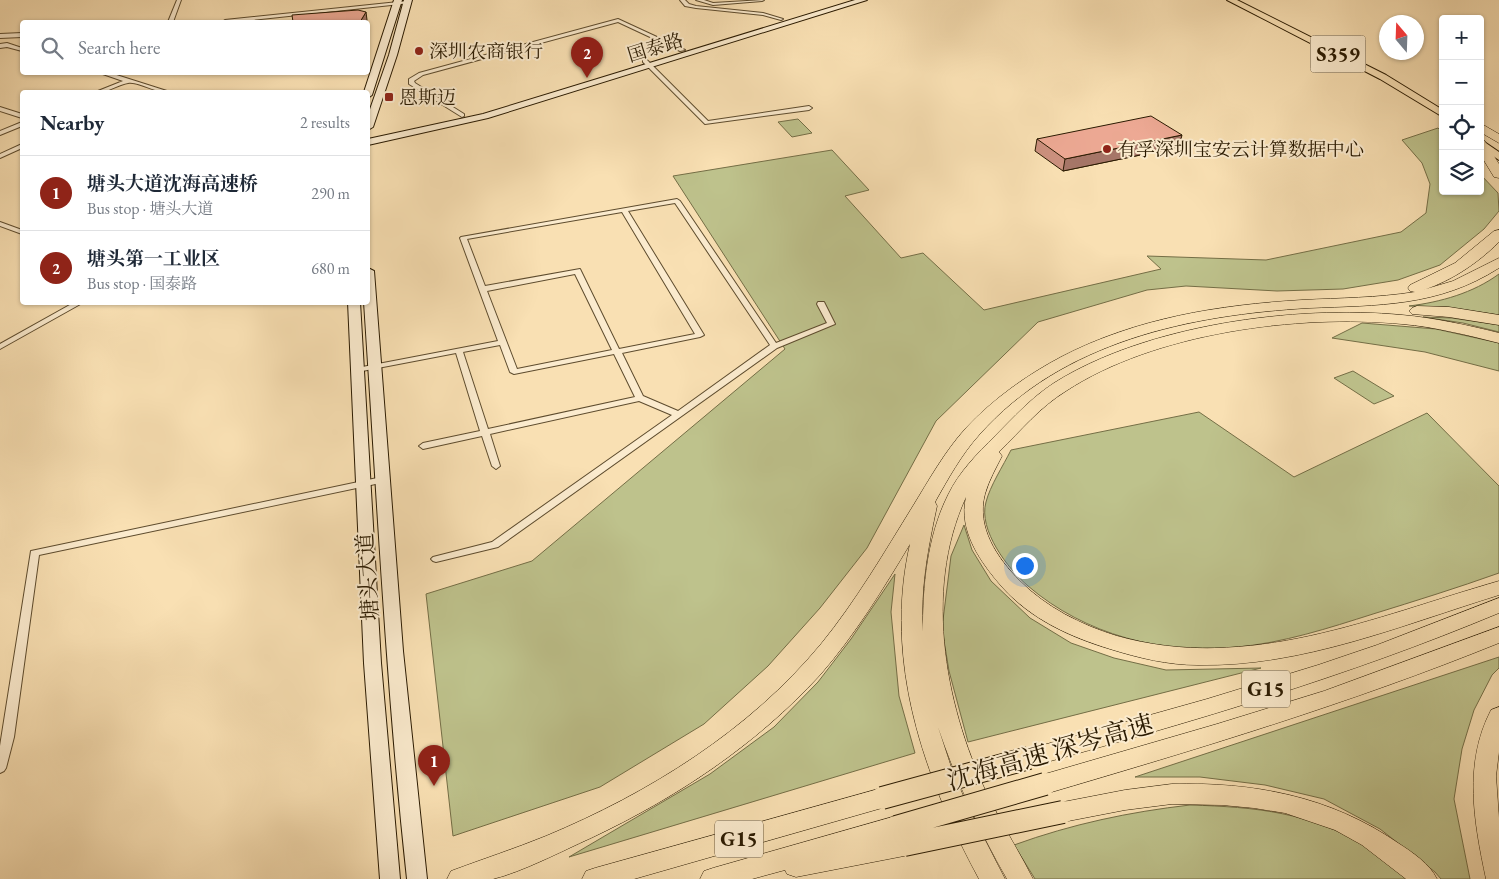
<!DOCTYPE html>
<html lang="en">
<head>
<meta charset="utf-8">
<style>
	:root { --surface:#fff; --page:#f6f6f7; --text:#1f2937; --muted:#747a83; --line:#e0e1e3; --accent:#8f2418 }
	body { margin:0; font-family:"EB Garamond","Noto Serif SC",serif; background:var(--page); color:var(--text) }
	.controls { position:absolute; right:15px; top:15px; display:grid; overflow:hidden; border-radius:5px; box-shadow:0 1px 4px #0004 }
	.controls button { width:45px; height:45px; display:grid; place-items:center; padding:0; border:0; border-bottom:1px solid var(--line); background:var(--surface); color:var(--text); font:25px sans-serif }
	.compass { position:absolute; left:1379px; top:15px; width:45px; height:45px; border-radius:50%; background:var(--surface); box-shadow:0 1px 4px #0004; rotate:341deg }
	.you { position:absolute; left:1024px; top:565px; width:18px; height:18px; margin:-12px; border:4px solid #fff; border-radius:50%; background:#1a73e8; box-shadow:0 0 0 8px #1a73e833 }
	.badge { display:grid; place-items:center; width:32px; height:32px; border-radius:50%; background:var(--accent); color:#fff; font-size:16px; font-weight:700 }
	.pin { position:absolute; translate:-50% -41px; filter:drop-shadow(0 1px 2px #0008) }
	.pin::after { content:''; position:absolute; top:26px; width:18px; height:15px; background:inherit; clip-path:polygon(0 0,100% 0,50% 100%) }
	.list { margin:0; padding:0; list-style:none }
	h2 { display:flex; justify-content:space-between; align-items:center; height:65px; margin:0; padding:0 20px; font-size:21px }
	h2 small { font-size:16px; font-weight:400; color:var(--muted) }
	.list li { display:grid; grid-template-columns:32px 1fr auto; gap:15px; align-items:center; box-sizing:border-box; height:75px; padding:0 20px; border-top:1px solid var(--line) }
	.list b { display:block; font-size:19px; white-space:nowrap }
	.list p { margin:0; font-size:16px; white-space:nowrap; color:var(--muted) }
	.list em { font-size:16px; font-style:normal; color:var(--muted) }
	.icon { flex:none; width:28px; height:28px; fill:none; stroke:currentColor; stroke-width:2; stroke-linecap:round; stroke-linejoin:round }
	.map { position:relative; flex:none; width:1499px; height:879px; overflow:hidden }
	.search { position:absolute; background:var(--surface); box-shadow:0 1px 4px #0004; left:20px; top:20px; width:350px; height:55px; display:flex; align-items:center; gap:12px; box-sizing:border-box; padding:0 18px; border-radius:5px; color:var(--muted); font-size:19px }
	.panel { position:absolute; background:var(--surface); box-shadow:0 1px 4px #0004; left:20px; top:90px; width:350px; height:215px; border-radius:5px }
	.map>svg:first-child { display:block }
</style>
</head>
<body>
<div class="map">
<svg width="1499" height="879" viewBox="0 0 1499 879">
	<rect width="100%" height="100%" fill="#f9e0b3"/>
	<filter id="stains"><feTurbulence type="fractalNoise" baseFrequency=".004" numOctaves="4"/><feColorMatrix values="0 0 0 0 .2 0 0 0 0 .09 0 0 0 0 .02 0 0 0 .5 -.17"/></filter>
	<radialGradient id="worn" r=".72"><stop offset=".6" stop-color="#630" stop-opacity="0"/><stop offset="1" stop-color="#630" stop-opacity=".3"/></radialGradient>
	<path fill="#bec28c" stroke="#746e46" d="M798,119L812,133L792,137L778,122Z
		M1438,128L1443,133V191H1480V174L1498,193L1499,211L1484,229L1440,265L1398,280L1343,289L1277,291L1186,286L1147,290L1038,322L936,421L867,548L820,608L768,666L704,724L600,787L453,836L426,594L532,561L785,349L673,176L832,150L869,190L845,196L901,258L923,253L984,310L1161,269L1147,256L1266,260L1401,232L1426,213L1430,184L1422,163L1402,140Z
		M1499,274V315L1446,307L1409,306C1441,302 1473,293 1499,274Z
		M1423,317L1452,318L1499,325V332L1463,323Z
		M1362,323L1436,329L1499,343V371L1425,352L1332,338Z
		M1353,371L1394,396L1374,404L1334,378Z
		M1199,412L1294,477L1427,413L1499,486V573C1457,588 1415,601 1373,614C1329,628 1283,643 1237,647C1163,655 1085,635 1028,586C1008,569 978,530 986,502C990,486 1003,466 1011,450Z
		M964,525L972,550L991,581L1030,618L1071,643L1114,658L1166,670L1261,668L968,742L949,671L942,628L951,556Z
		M895,574L891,612L899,696L915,753L569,857L710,774L774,727L818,682L851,639Z
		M1499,657V668L1492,675L1474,710L1462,749L1454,799L1470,879H1441L1435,872L1380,829L1324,799L1265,785L1200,777H1135Z
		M1190,805C1256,807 1311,812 1369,848C1383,857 1395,869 1408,879H1035L1014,845C1072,824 1129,812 1190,805Z"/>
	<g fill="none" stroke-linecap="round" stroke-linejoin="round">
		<defs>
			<path id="street" d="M177,0H181L173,22H168Z
				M680,0H685L689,4L696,6L763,13L783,19L781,20L763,15L696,8L685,6Z
				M696,0H704L713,3L764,0L762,1L713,5Z
				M408,1L410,2V3L234,22H222L225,20Z
				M618,19L685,50L680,51L618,22L423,75L414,81L415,83L464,114V116L462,117L409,84V79L419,73Z
				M22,33V37L0,38V34Z
				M7,43L22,48V51L7,47L0,48V44Z
				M643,60H647L708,121L809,106L812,108L809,110L705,124L643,62Z
				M97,72H107L170,92C156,94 139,81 128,83C117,85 109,92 98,92V91L123,81Z
				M0,107L22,114V118L0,111Z
				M22,122V126L0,135V131Z
				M22,144V148L0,158V154Z
				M677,199L680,201L776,343L827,323L817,304L818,302H824L835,324L777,348L498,547L436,562L433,561L431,559L433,557L492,542L672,415L639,401L490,434L500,466L496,469L492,466L482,436L423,449L419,446L423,443L480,431L456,353L357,372L353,370L357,368L498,341L460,238L461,237ZM675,203L770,345L678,411L643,396L622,353L700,337L704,335L628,211ZM622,212L695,334L619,349L580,269L485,286L467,239ZM575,274L612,350L517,369L487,291ZM500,345L510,372L514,374L614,354L635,397L488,429L463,352Z
				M0,222L22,230V234L0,226Z
				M75,302H84L0,349V344Z
				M382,477L387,480L385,482L39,555L14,737L6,768L4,771L0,773V746L31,551Z"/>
			<path id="secondary" d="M394,0H402L372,95L368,98V92H364Z
				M404,0H412L397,55L373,127L368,130V115L389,55Z
				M855,0H867L488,118L368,145V139L483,114Z
				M368,268L374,271L403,651L427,879H407C386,687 377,495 364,302H368Z
				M348,302H360L381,663L400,879H380L364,663Z"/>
			<path id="primary" d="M1227,0H1237L1386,75L1443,110V117L1380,79Z
				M1480,139L1499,152V160L1480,147Z"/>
			<path id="highway" d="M1480,123L1499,134V143L1480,132Z
				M1480,139L1484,140L1499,164V178L1494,177L1480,154Z
				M1499,230V242C1477,264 1447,284 1416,292L1453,281L1499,258V268C1438,307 1378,305 1309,308C1190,315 1062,341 979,435C961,455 948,479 935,502L937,506C928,548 920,588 923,632C923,586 927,537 948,495C959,472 977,454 995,436C1014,417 1031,398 1054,383C1146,325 1295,305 1402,315C1435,318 1467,325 1499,333V343C1467,335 1436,327 1402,324C1298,314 1154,333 1066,391C1040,407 1021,430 999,452L1002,456C996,468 989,480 985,494C976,527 997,558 1020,581C1046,607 1081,625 1117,636C1248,673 1374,617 1499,581V595C1402,625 1302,667 1198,665C1168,665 1139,658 1110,649C1070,637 1031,619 1003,588C981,563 958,531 966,497C922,592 946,712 991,802C1004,828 1020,853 1033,879H1007C979,830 956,780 938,727L952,770L968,807L1005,879H979C924,777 883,661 910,544C883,589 855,635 820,675C756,745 676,798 591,838C562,851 522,872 493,879C479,879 461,879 447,879L451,871C483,859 514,849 546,836C649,793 749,731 821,644C856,601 884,553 913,506C929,480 945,451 966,428C993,399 1027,375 1061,357C1136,318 1219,305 1302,300C1340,298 1377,298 1415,292L1410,291L1408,288L1410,285L1455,263L1494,231Z
				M1417,306L1449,307L1499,315V325L1449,317L1412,314L1409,311L1412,308Z
				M1499,598V613C1346,677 1188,723 1029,767L1021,765L1017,758L1021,751L1029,749L1207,699L1318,665L1377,645Z
				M1499,627V643C1351,703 1198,749 1045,794L1037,791L1033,784L1037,777L1045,774L1217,724L1324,691Z
				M1499,707V752L1496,776L1499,818V879H1486C1474,822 1463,764 1491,710Z
				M1172,784C1253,782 1330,796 1398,843C1412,852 1430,864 1437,879H1406L1362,845L1335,830L1285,813L1254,808L1222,805L1172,804L1125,810L1063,822L1054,819L1051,812L1054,805L1063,802L1125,790Z
				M882,788L890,791L894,798L890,805L882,808L634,879H582L586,871L595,868Z
				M896,816L905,820L908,827L905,834L913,837L916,845L913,853L904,856L796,877L787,874L785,870L752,879H700L704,871L713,868Z"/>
		</defs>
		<use href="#street" stroke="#5e4c2e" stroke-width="2"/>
		<use href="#secondary" stroke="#2a1a01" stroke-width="2"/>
		<use href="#primary" stroke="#2a1a01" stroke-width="2"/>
		<use href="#highway" stroke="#2a1a01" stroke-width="1"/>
		<use href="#street" fill="#fbebce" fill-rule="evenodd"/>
		<use href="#secondary" fill="#fbebce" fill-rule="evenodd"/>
		<use href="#primary" fill="#f9e0b3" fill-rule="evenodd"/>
		<use href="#highway" fill="#f9e0b3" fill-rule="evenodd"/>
		<defs>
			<path id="highway-bridge" d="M882,798L1029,758
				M896,827L1045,784
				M904,845L1063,812"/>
		</defs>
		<use href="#highway-bridge" stroke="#2a1a01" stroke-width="24" stroke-linecap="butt"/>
		<use href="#highway-bridge" stroke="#f9e0b3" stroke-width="22"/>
	</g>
	<path fill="#cc917f" stroke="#2a1a01" d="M1037,139L1179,147L1063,171L1035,151Z"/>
	<path fill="#a67668" stroke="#2a1a01" d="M366,12L367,20L366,22H360Z
		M1182,135L1179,147L1063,171L1065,159Z"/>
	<path fill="#eda994" stroke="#2a1a01" d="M358,10L366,12L360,22H293L292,15Z
		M1151,116L1182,135L1065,159L1037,139Z"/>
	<g fill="#8f2418" stroke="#fbebce" stroke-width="2">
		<circle cx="419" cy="51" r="5"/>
		<rect x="384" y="92" width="10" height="10" rx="2.5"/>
		<circle cx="1107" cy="149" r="5"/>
	</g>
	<g text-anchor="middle" stroke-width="4" stroke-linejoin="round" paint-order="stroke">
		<g font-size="19" fill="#2a1a01" stroke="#fbebce">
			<text transform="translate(655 47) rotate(-17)" y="7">国泰路</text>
		</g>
		<g font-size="19" fill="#2a1a01" stroke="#fbebce" text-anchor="start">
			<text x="429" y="58">深圳农商银行</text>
			<text x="399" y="104">恩斯迈</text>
			<text x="1117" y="156">有孚深圳宝安云计算数据中心</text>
		</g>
		<g fill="#fbebce" stroke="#69593e" stroke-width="1">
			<rect x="1310.5" y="35.5" width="55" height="37" rx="4"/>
			<rect x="1242" y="670.5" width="48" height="37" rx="4"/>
			<rect x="715" y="820.5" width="48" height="37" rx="4"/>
		</g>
		<g font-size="21" font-weight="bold" fill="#2a1a01">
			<text x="1338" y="61">S359</text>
			<text x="1266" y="696">G15</text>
			<text x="739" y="846">G15</text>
		</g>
		<g font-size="22" fill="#2a1a01" stroke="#fbebce">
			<text transform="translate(367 577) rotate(-94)" y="8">塘头大道</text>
		</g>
		<g font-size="26" fill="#2a1a01" stroke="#fbebce">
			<text transform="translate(1050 752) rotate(-16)" y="9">沈海高速 深岑高速</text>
		</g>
	</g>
	<rect width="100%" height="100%" filter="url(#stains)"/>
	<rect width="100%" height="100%" fill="url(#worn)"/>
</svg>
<div class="controls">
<button>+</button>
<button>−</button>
<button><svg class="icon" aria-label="locate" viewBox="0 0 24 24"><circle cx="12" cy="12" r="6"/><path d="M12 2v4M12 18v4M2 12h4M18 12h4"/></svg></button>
<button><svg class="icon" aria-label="layers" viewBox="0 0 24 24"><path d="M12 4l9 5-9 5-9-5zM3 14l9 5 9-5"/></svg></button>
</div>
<svg class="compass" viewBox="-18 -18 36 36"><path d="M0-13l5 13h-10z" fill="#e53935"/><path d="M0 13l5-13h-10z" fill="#747a83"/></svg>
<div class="you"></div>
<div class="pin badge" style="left:434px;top:786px">1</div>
<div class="pin badge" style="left:587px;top:78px">2</div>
<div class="search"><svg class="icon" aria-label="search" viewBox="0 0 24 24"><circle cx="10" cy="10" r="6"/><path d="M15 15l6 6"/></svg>Search here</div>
<section class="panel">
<h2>Nearby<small>2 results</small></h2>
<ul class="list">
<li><span class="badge">1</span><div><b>塘头大道沈海高速桥</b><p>Bus stop · 塘头大道</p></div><em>290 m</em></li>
<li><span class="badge">2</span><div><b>塘头第一工业区</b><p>Bus stop · 国泰路</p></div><em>680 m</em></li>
</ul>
</section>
</div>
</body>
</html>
